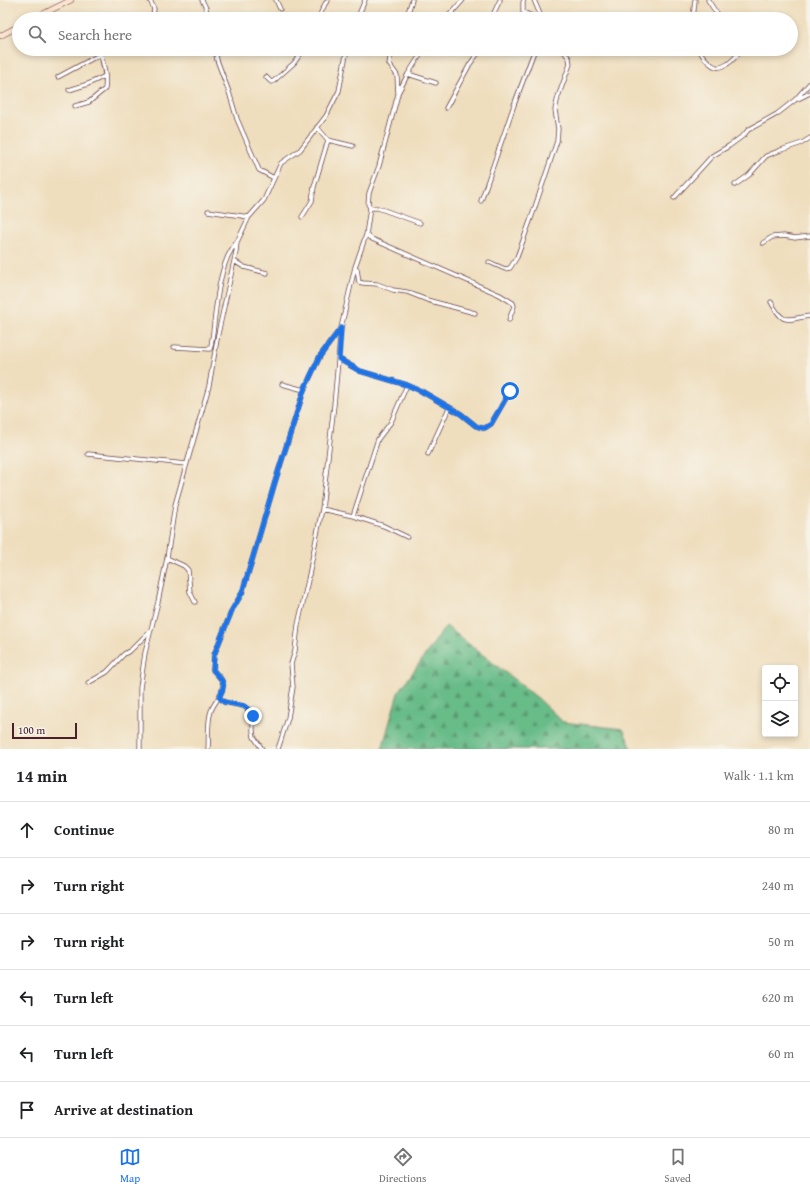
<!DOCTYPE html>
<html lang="en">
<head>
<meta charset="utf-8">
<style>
	:root { --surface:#fff; --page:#f6f6f6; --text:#202124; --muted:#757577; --line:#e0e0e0; --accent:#1a73e8 }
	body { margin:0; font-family:"Gentium Book Plus",serif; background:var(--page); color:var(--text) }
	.controls { position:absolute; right:12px; bottom:12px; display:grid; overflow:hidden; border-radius:4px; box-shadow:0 2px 6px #0003 }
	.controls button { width:36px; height:36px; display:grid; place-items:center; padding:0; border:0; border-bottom:1px solid var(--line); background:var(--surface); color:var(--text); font:20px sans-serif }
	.scale { position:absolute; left:12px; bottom:10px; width:65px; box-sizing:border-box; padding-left:4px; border:2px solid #4a1f2b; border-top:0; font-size:11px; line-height:14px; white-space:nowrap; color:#4a1f2b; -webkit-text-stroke:3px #f7f3e8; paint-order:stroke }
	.stop { position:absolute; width:12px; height:12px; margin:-9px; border:3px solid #1a73e8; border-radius:50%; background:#fff }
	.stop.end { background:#1a73e8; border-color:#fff; box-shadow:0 1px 4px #0008 }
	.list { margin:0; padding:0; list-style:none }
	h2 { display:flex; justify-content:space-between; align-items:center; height:52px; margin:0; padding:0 16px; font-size:17px }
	h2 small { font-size:13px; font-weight:400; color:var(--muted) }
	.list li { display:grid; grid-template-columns:26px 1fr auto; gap:12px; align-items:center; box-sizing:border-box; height:56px; padding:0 16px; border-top:1px solid var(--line) }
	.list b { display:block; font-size:15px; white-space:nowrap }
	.list em { font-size:13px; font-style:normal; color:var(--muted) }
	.icon { flex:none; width:22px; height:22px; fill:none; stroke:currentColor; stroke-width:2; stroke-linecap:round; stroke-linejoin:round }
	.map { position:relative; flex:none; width:810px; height:749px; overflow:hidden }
	.search { position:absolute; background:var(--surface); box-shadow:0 2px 6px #0003; left:12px; right:12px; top:12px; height:44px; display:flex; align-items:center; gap:10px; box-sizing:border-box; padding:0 14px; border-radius:22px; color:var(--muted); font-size:15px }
	.sheet { height:388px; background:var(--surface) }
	nav { display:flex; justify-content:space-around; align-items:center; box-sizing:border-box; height:56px; border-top:1px solid var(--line); background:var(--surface); font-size:11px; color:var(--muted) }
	nav a { display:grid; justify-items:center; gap:2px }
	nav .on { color:var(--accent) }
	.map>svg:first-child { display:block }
</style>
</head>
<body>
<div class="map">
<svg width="810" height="749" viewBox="0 0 810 749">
	<defs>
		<pattern id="forest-firs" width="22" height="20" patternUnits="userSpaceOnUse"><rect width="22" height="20" fill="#68bc88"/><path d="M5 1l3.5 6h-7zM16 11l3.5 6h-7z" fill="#58986f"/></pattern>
	</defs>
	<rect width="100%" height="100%" fill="#f7f3e8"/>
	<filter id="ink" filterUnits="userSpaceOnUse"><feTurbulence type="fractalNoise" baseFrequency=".025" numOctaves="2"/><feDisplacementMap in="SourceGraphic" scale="8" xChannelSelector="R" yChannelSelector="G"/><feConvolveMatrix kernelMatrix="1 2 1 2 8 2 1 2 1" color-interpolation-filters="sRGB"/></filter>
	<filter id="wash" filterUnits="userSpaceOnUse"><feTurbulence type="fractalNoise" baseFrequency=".012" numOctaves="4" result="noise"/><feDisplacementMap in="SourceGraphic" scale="16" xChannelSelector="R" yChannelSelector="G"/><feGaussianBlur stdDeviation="0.9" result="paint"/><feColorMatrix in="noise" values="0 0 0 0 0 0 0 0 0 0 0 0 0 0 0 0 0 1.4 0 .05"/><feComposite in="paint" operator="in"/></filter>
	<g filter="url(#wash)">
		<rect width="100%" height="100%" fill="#efdebe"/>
		<path fill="url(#forest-firs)" stroke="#596e5a" d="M446,626L539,699L563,722L623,729L632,749H382L398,693Z"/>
	</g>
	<g filter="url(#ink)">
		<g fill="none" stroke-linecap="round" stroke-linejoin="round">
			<defs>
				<path id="minor" d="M202,0L206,8L208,19
					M276,0L280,9
					M524,0L523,2V12L539,19
					M534,0L542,19
					M708,0L715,11L722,19
					M143,19L153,15L154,9L150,0
					M318,19L325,4L328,0
					M357,19L365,0
					M406,19L412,0
					M446,19L463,0
					M491,19L500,0
					M693,19L695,0
					M215,49L217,60L229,92L237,119L259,170L274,178
					M699,49C701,55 710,65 716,67C725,69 739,56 739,49
					M408,74L436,83
					M58,77L101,54
					M266,77L270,81L272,82L275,80L294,63L304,49
					M69,90L88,84L105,76
					M398,93L408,74L424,49
					M798,99L810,93
					M75,106L89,102L105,89C107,76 103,62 99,49
					M446,108L470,64L481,49
					M317,127L328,140L353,146
					M735,185L749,175L766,156L781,150L802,143L810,138
					M674,198L712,156L729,146L744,135L748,130L777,114L795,100L810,83
					M481,201L514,105L535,49
					M370,208H378L420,223
					M208,211L249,217
					M302,217L312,201L314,187L328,140
					M366,235L372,239L500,295L513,303L514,306L509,320
					M763,243L772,237L784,236L795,238L810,236
					M234,261L244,267L267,273
					M489,262L505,269L510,268L517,257L520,249L533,213L557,141L558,129L555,110L558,97L570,64L569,58L562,49
					M355,267L357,269L359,282L363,283L377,284L393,290L407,292L427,300L475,313
					M771,302C784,326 786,319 810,316
					M174,347L210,349L211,346C216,316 216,284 228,256C230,252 233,247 236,243
					M339,359L360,371L407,385L421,391L461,414L476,426L482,428H485L491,424L510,391
					M282,384L304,390
					M88,454L186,464
					M428,454L449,408
					M322,509L353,516L378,439L391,422L407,385
					M353,516L384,526L407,537
					M167,558L184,566L188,570L190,592L195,602
					M88,683L107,672L124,654L131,650L151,630
					M219,697L224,702L243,706L249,710L253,716V731L254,737L262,749
					M140,749V688L145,653L158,602L167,558L175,505L209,386L218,334L236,252L237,242L249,217L264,200L281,163L300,150L326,116L339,91L347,49
					M208,749C209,736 207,723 211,711C214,702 223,695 223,685C223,678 217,675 213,670L214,655L232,610L242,593L253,557L275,482L304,390L320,356L340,329
					M278,749L288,718L293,687L291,664L295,651L298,625L308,580L322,509L334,405L341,328L355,267L366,235L370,208L368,204L369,193L379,166L398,94L397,75L389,64L391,53L393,49"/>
				<path id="secondary" d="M33,19L71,0
					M0,36L19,26"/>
			</defs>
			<use href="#minor" stroke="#633c41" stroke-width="5"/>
			<use href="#secondary" stroke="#633c41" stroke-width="6"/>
			<use href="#minor" stroke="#fff" stroke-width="3.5"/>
			<use href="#secondary" stroke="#fde4d0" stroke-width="5"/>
		</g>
	</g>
	<g fill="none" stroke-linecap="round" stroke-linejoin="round" filter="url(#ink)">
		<path stroke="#1a73e8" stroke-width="5" d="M253,716L249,710L244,706L224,702L219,697C228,682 222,681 213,670L214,655L232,610L242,593L253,557L275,482L304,390L320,356L341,328L339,359L360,371L407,385L421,391L461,414L476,426L482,428H485L491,424L510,391"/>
	</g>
</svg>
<div class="controls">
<button><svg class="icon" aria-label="locate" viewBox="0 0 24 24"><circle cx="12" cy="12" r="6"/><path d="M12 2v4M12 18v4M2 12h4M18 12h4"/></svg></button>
<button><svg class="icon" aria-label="layers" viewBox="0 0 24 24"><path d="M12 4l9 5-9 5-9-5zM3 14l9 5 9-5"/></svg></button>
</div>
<div class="scale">100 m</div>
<div class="stop" style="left:510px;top:391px"></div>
<div class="stop end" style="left:253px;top:716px"></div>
<div class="search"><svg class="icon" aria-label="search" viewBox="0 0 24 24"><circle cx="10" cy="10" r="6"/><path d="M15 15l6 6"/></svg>Search here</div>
</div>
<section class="sheet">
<h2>14 min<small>Walk · 1.1 km</small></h2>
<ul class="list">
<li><svg class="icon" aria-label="ahead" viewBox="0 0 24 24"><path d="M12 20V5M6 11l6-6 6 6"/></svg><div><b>Continue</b></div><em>80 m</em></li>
<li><svg class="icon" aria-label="right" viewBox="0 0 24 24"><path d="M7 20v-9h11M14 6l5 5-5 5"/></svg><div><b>Turn right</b></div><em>240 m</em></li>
<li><svg class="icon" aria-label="right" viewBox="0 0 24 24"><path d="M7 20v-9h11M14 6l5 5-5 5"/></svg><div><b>Turn right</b></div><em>50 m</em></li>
<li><svg class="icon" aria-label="left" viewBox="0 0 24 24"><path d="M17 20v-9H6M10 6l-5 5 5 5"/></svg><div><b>Turn left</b></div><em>620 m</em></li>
<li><svg class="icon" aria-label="left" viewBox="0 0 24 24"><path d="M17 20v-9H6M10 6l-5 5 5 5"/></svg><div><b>Turn left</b></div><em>60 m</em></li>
<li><svg class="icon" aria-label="arrive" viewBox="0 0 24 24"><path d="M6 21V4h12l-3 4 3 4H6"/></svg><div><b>Arrive at destination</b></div></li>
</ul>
</section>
<nav>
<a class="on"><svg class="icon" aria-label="map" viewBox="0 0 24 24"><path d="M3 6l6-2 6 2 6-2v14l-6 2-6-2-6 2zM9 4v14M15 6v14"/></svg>Map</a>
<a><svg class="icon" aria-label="directions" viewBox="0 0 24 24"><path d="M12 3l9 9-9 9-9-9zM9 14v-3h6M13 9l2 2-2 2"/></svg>Directions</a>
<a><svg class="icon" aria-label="saved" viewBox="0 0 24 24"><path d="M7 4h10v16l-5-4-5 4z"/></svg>Saved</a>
</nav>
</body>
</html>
